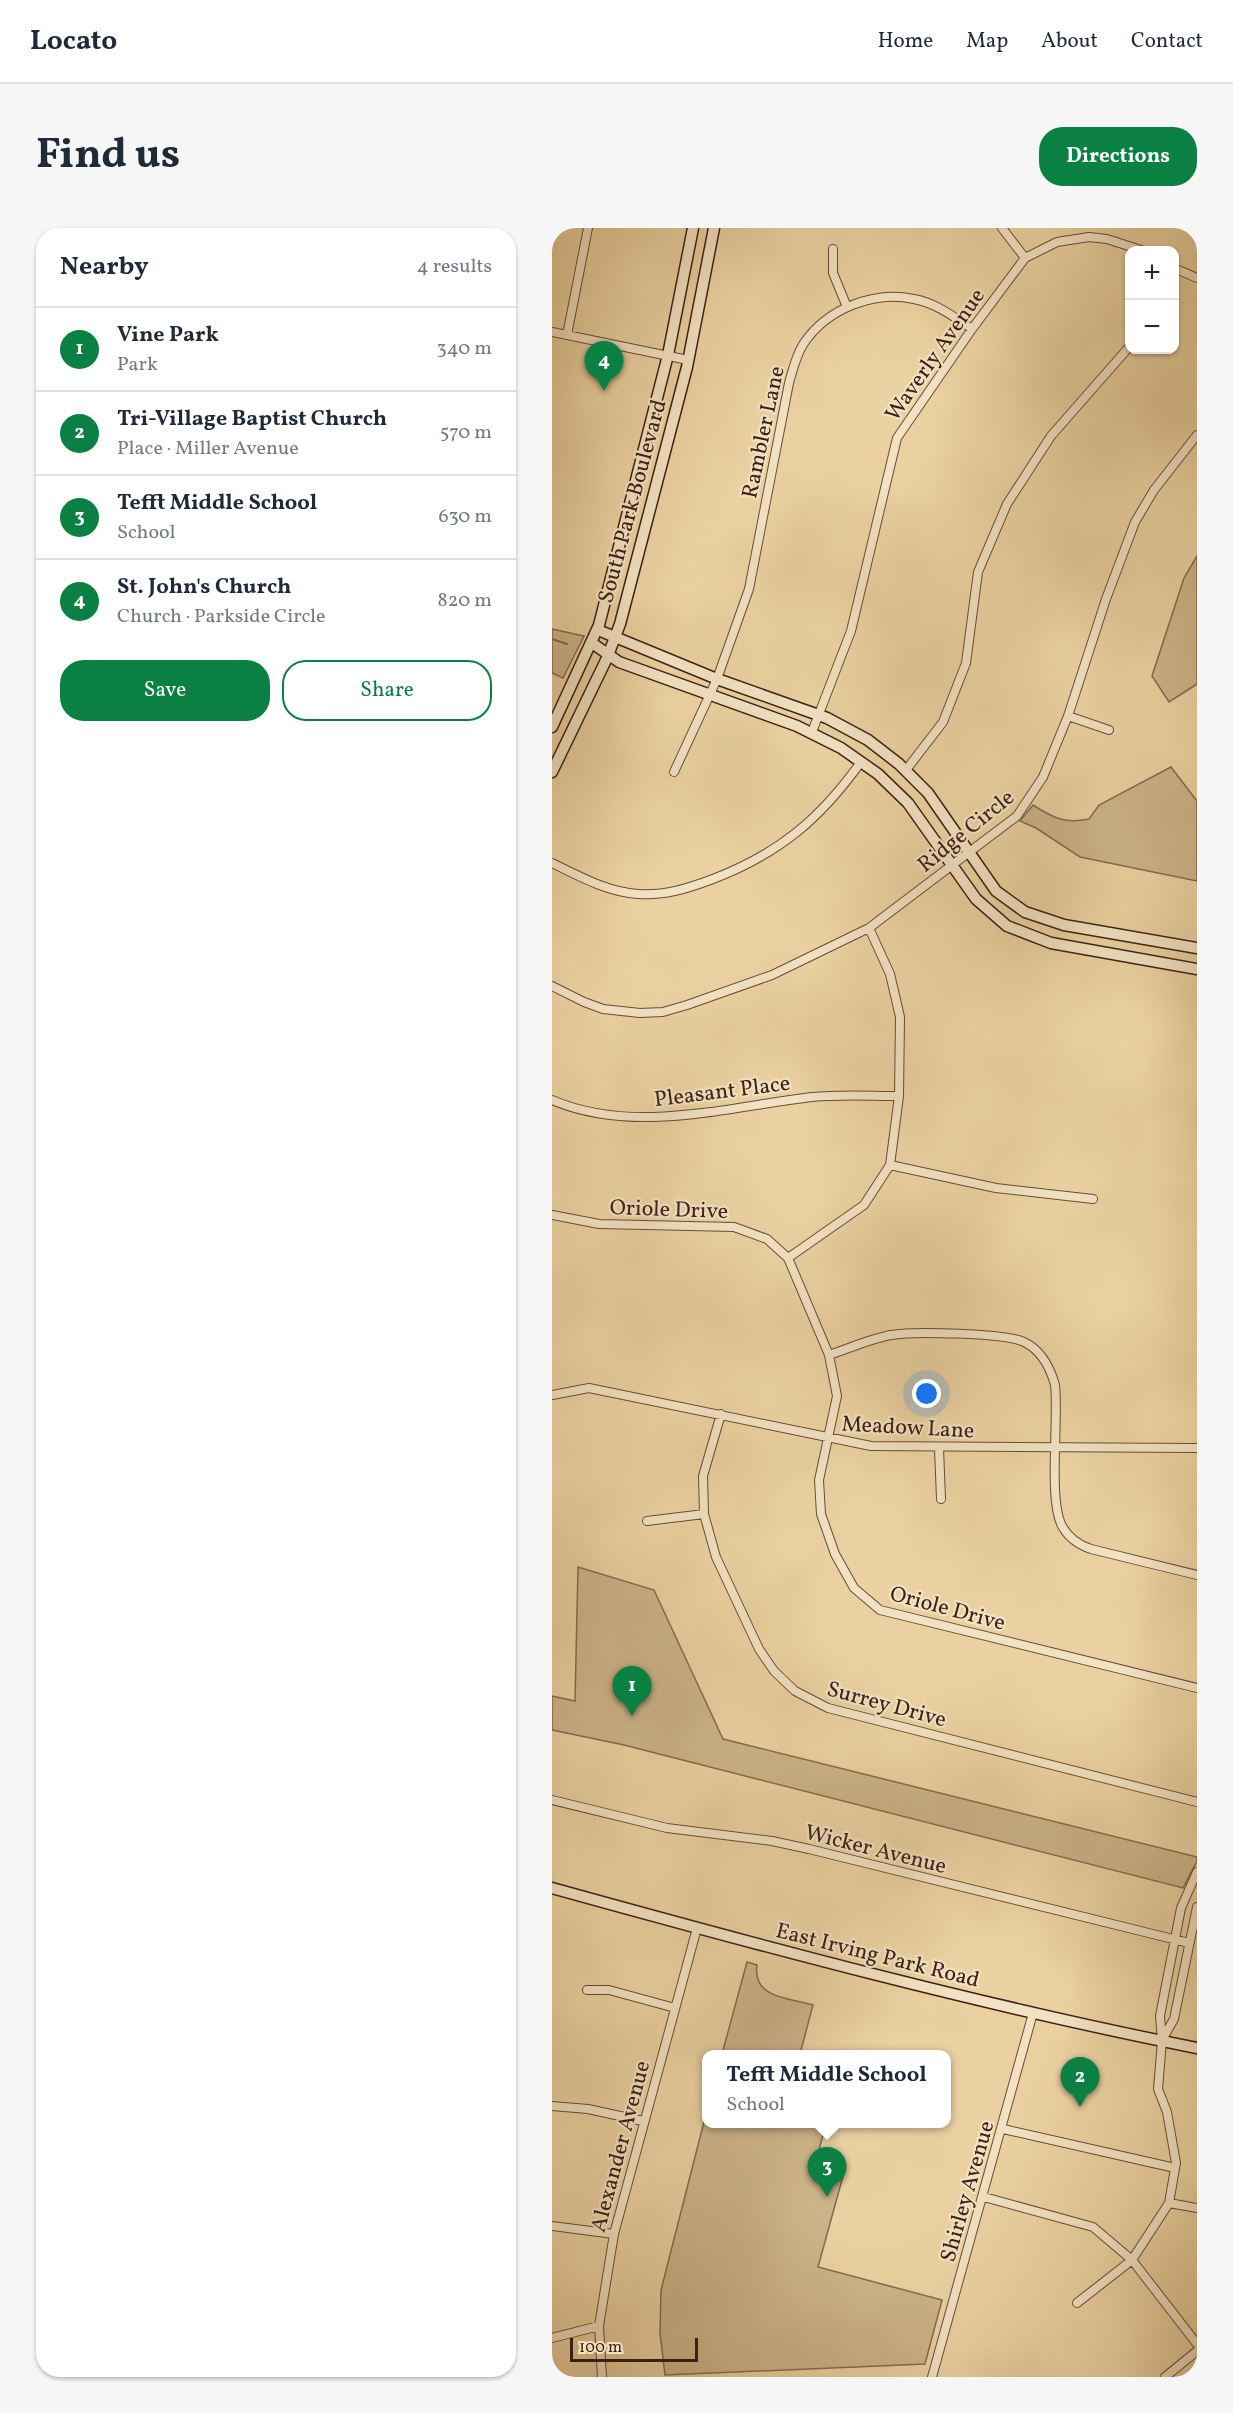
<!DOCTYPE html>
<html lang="en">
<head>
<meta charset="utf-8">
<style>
	:root { --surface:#fff; --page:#f6f6f7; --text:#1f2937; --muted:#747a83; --line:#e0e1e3; --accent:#0b8043 }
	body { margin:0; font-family:Vollkorn,serif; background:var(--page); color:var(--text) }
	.controls { position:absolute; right:18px; top:18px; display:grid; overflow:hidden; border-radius:12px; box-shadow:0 2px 4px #0004 }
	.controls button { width:54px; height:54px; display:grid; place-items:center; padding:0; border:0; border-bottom:2px solid var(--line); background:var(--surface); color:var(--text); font:30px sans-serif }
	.scale { position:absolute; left:18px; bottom:15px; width:128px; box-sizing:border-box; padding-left:6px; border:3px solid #3d2014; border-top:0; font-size:16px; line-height:21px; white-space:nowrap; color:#3d2014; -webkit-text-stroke:4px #f2e1c2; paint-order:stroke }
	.you { position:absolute; left:375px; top:1166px; width:21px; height:21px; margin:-15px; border:4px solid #fff; border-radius:50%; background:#1a73e8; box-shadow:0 0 0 9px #1a73e833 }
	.badge { display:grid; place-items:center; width:39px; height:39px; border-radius:50%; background:var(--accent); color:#fff; font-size:20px; font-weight:700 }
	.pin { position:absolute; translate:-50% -50px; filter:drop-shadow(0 2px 3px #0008) }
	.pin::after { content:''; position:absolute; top:32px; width:21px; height:18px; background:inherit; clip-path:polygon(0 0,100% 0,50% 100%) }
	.popup { position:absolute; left:150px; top:1822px; width:249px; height:78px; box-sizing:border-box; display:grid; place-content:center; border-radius:12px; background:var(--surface); filter:drop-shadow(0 2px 4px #0005); font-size:20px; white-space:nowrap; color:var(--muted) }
	.popup b { font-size:22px; color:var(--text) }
	.popup::after { content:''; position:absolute; left:50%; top:100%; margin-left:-12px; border:12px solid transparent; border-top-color:var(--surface) }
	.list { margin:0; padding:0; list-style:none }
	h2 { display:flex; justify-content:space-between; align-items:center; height:78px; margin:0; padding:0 24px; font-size:26px }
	h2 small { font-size:20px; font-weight:400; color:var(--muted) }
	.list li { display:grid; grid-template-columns:39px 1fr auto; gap:18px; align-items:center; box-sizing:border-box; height:84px; padding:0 24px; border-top:2px solid var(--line) }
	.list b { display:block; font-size:22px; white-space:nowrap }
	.list p { margin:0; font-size:20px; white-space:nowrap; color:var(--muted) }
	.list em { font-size:20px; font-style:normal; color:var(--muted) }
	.actions { display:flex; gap:12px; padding:18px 24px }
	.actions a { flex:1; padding:14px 0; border:2px solid var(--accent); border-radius:24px; text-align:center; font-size:21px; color:var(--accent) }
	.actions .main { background:var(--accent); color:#fff }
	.map { position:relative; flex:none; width:645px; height:2149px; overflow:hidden; border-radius:24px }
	header { display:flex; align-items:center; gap:36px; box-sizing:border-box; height:84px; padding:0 30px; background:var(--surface); border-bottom:2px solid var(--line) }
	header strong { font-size:28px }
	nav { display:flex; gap:33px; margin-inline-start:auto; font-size:21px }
	.intro { display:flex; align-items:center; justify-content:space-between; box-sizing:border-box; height:144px; padding:0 36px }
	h1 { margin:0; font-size:42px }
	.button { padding:15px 27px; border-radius:24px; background:var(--accent); color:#fff; font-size:21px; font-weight:700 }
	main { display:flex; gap:36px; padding:0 36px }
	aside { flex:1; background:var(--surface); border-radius:24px; box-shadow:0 2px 4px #0004 }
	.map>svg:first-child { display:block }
</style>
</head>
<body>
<header>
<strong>Locato</strong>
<nav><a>Home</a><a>Map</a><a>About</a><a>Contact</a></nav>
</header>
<div class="intro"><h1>Find us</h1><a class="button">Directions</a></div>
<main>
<aside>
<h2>Nearby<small>4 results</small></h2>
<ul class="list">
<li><span class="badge">1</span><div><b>Vine Park</b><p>Park</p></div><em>340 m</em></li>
<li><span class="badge">2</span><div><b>Tri-Village Baptist Church</b><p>Place · Miller Avenue</p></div><em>570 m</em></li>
<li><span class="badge">3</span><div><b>Tefft Middle School</b><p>School</p></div><em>630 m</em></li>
<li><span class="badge">4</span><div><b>St. John's Church</b><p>Church · Parkside Circle</p></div><em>820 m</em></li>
</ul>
<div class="actions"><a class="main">Save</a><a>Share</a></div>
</aside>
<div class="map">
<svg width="645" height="2149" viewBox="0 0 645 2149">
	<rect width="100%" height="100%" fill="#ebd1a1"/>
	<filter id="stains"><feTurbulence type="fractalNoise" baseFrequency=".00333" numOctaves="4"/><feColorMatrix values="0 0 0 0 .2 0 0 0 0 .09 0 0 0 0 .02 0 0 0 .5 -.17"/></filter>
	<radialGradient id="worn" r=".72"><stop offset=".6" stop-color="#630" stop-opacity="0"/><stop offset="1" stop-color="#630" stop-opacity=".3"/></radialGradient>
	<path fill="#cdb389" stroke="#856a4e" stroke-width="1.5" d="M645,328V456L617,474L600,448L632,350Z
		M0,401L32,408L11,450L0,445Z
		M619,539L645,573V653L528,629L484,600L468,593L481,577C501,590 513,596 537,591L547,577Z
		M26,1339L102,1362L171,1511L645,1629V1633L631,1660L72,1517L0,1502V1468L23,1473Z
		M195,1734L205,1737C200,1770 237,1770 261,1777L248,1826H170Z
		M155,1882V1896H274L264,1933L293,1941L266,2039L390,2072L373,2136L113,2147L108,2105L109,2062Z"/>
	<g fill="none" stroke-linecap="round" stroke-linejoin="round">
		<path stroke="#82664c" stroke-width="2" d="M0,411L15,416"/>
		<defs>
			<path id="street" d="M450,0L473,30
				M281,21V45L295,79
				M622,40L645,50
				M0,104L136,132
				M15,107L36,0
				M516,488L557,502
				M260,504L299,403L345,210L420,101L473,30L505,14L537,9L555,11L589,22
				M354,542L391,494L414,435L426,344L455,276L499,208L578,118
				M122,544L165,451L197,361L237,155C241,141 244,127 252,115C275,81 322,62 362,71C384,75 402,89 420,101
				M0,635C27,648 55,664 86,666C113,668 137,660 161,651C228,625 268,591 309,534
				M0,758L32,774L51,781L88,785L111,784L135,777L220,747L317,700L465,588L491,549L516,488L554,371L583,294L602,262L645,207
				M0,872C82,907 175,879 260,869C289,866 318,868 347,868
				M338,937L444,960L541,971
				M0,987L47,996L182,999L215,1011L236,1030L277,1127L285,1168L267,1252L269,1286L283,1326L302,1360L328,1382L645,1460
				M236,1030L312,977L338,937L347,868L348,789L338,746L317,700
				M277,1127C298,1120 318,1111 339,1107C361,1103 453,1105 472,1114C489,1122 498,1139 503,1157C507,1193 496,1271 510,1298C516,1309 527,1317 539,1321L645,1347
				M0,1167L37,1160L319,1218L645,1220
				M169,1186L151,1248L152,1286L164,1329L207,1421L222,1443L243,1463L276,1480L645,1574
				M387,1220L389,1271
				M95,1293L152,1286
				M0,1572L115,1600L220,1613L257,1621L637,1715
				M35,1762H57L123,1780
				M610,1812L622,1791L645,1679
				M0,1878L36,1881L91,1893
				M451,1901L623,1940
				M432,1969L541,1999L580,2032L645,2116
				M617,1975L645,1980
				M0,1998L62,2006
				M525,2075L580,2032L617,1975L624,1935L615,1884L606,1861L610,1813L608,1788L629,1680L645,1644
				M0,2110L47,2098
				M50,2149L47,2098L62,2006L145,1700
				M380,2149L481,1785
				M613,2149L645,2123"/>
			<path id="secondary" d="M46,402L165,451L275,490L316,512L347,536L376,565L444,663L473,684L512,697L645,720
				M40,415L67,434L245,498L289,520L326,546L356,575L424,671L455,698L499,715L645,741
				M0,499L47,397L116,127L141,0
				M0,544L55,430L68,396L135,139L162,0
				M0,1660C213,1719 428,1777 645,1820"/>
		</defs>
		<use href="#street" stroke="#684c37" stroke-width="10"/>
		<use href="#secondary" stroke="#3d2014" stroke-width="13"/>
		<use href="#street" stroke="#f2e1c2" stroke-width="8"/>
		<use href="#secondary" stroke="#f2e1c2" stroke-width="10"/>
	</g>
	<g text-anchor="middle" stroke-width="4.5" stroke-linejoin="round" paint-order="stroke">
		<g font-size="22" fill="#3d2014" stroke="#f2e1c2">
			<text transform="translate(382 126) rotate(-55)" y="8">Waverly Avenue</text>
			<text transform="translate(210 204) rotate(-78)" y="8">Rambler Lane</text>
			<text transform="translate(79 273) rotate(-75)" y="8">South Park Boulevard</text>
			<text transform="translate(413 602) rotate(-39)" y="8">Ridge Circle</text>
			<text transform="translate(170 862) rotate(-7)" y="8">Pleasant Place</text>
			<text transform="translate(117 980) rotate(2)" y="8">Oriole Drive</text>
			<text transform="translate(356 1198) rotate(3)" y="8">Meadow Lane</text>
			<text transform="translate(396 1379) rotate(15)" y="8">Oriole Drive</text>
			<text transform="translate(335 1475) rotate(15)" y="8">Surrey Drive</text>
			<text transform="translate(324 1620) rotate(14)" y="8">Wicker Avenue</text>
			<text transform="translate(326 1726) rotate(14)" y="8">East Irving Park Road</text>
			<text transform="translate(67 1918) rotate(-75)" y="8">Alexander Avenue</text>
			<text transform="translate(414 1963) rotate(-74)" y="8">Shirley Avenue</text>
		</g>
	</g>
	<rect width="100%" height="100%" filter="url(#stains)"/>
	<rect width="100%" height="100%" fill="url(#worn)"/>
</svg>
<div class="controls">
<button>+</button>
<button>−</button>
</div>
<div class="scale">100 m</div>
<div class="you"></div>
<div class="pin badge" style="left:80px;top:1488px">1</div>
<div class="pin badge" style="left:528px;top:1879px">2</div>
<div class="pin badge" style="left:275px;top:1969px">3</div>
<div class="popup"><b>Tefft Middle School</b>School</div>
<div class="pin badge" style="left:52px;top:163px">4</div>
</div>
</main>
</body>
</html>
